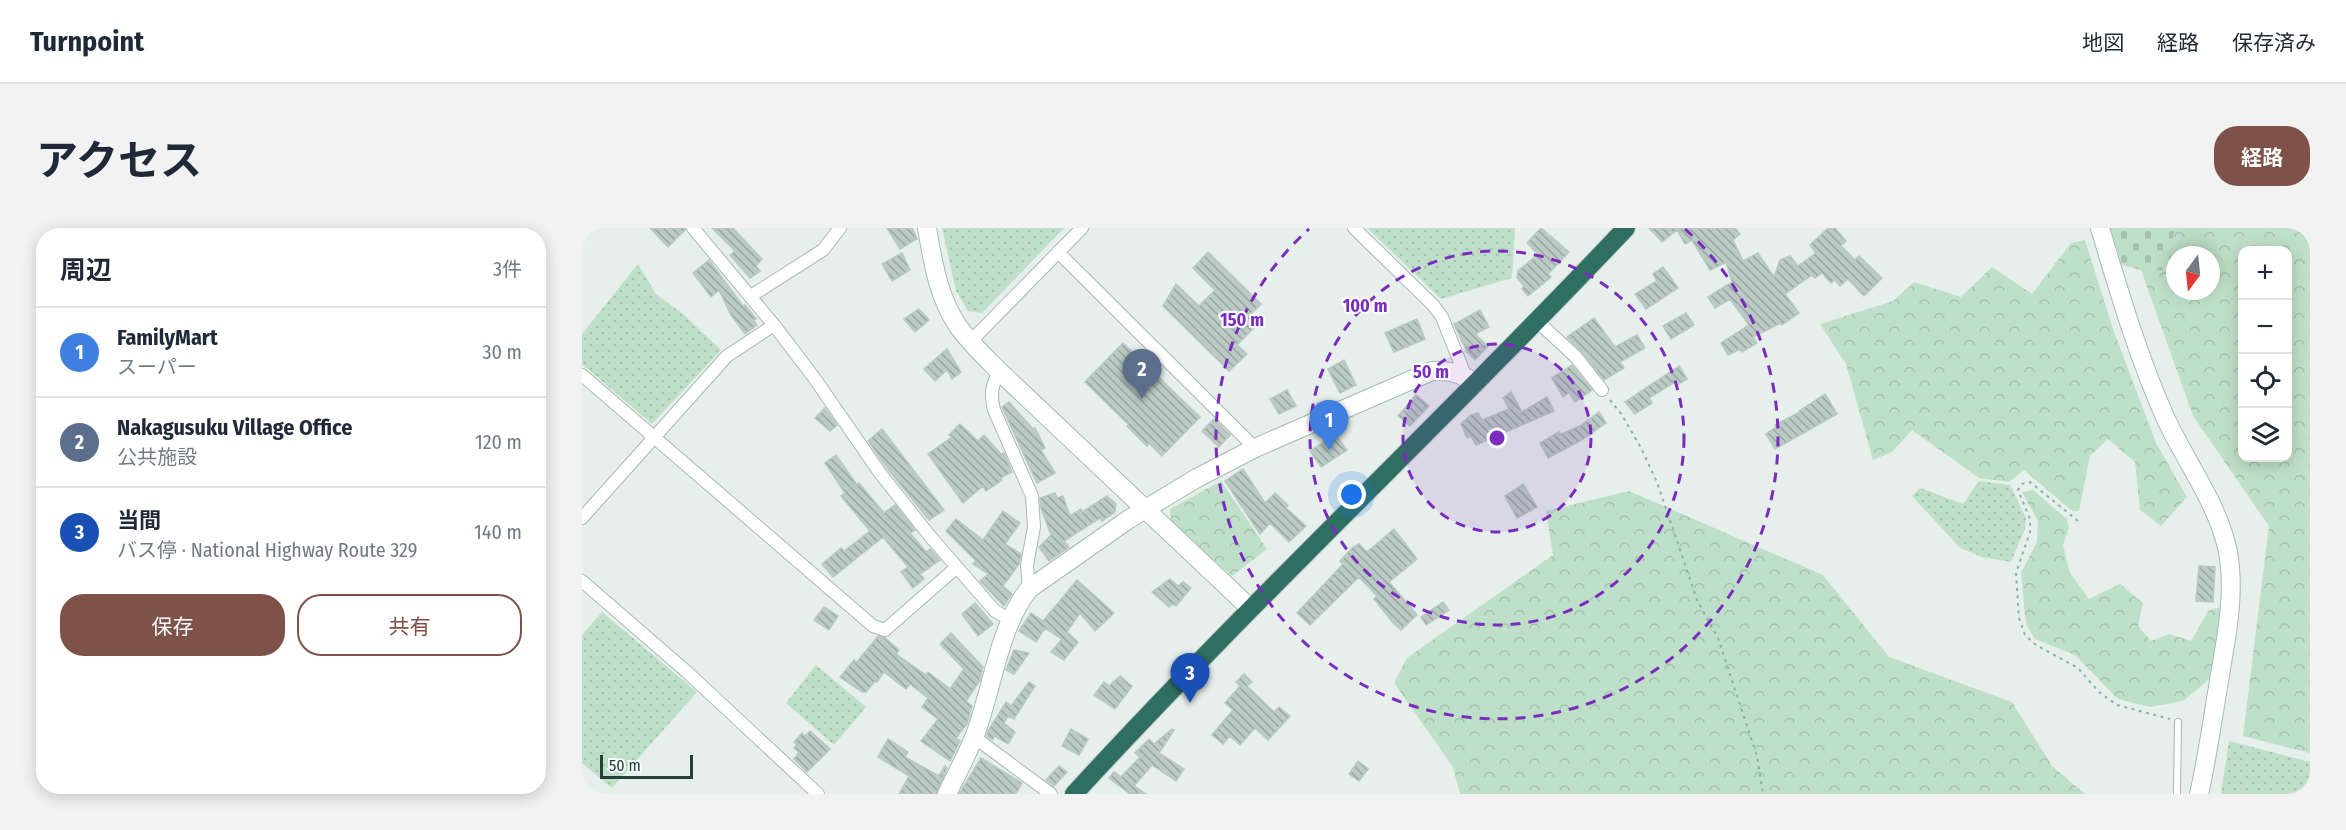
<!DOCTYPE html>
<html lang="ja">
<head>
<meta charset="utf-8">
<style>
	:root { --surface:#fff; --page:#f2f2f3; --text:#1f2937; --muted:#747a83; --line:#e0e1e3; --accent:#7f5249 }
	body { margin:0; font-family:"Fira Sans Condensed","Noto Sans JP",sans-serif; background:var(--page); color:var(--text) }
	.controls { position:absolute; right:18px; top:18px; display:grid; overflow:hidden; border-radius:12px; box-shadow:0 3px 15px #0003 }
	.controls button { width:54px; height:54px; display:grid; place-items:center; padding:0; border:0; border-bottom:2px solid var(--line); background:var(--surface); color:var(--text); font:30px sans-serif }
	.compass { position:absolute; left:1584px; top:18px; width:54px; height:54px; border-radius:50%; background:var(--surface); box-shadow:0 3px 15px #0003; rotate:195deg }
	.scale { position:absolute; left:18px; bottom:15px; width:93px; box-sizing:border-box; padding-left:6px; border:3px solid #24423a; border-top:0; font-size:16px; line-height:21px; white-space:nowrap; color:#24423a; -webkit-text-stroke:4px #f7fbf9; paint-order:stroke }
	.you { position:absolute; left:770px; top:267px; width:21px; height:21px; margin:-15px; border:4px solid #fff; border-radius:50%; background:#1a73e8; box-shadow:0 0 0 9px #1a73e833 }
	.badge { display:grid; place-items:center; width:39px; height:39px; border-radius:50%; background:var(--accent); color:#fff; font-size:20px; font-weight:700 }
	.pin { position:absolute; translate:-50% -50px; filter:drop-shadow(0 2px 3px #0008) }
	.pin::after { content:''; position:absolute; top:32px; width:21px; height:18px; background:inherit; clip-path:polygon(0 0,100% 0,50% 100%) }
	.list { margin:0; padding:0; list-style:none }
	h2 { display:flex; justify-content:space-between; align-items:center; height:78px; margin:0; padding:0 24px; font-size:26px }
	h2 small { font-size:20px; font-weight:400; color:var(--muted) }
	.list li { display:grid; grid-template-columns:39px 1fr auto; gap:18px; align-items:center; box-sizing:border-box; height:90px; padding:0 24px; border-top:2px solid var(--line) }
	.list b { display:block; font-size:22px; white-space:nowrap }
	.list p { margin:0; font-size:20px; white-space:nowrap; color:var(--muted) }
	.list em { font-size:20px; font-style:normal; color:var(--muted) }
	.actions { display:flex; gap:12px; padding:18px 24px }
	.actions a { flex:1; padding:14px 0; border:2px solid var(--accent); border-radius:24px; text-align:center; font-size:21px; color:var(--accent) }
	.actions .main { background:var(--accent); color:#fff }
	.icon { flex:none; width:33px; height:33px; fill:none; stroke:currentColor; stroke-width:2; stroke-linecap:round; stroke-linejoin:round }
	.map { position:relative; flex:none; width:1728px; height:566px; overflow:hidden; border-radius:24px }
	header { display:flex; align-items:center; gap:36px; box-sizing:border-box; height:84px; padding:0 30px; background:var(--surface); border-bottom:2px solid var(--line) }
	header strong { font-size:28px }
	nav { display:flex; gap:33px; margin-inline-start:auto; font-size:21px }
	.intro { display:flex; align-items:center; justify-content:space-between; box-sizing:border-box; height:144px; padding:0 36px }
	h1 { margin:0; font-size:42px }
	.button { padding:15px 27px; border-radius:24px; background:var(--accent); color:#fff; font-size:21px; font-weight:700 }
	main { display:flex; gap:36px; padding:0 36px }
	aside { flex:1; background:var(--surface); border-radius:24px; box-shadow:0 3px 15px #0003 }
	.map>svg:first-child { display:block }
</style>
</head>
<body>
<header>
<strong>Turnpoint</strong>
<nav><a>地図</a><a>経路</a><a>保存済み</a></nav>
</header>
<div class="intro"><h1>アクセス</h1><a class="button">経路</a></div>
<main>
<aside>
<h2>周辺<small>3件</small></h2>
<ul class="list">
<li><span class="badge" style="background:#3f7fe0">1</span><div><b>FamilyMart</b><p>スーパー</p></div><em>30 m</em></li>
<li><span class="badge" style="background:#5c6f8a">2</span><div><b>Nakagusuku Village Office</b><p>公共施設</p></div><em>120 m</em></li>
<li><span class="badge" style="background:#1a4fb4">3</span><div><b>当間</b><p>バス停 · National Highway Route 329</p></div><em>140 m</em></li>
</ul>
<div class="actions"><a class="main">保存</a><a>共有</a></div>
</aside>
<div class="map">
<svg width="1728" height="566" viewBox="0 0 1728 566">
	<defs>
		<pattern id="grass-dots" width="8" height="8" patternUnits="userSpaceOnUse" patternTransform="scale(1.5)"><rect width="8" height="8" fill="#bfe0c8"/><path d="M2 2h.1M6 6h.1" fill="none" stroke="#a4c1ad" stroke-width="1.8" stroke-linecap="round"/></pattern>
		<pattern id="forest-crowns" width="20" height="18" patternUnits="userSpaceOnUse" patternTransform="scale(1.5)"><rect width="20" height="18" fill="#bfe0c8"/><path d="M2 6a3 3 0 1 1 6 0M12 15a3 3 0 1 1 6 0" fill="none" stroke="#a4c1ad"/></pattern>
		<pattern id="cemetery-stones" width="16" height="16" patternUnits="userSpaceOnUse" patternTransform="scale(1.5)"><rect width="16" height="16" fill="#bfe0c8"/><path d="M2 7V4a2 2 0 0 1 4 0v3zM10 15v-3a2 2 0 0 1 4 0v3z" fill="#a4c1ad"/></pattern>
		<pattern id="building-back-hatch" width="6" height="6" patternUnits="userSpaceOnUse" patternTransform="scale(1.5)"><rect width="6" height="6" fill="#bbcac4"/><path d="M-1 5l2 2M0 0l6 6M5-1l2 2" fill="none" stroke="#98a6a0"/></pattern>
	</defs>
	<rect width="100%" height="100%" fill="#e6efeb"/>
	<path fill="url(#grass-dots)" d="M360,0H482L400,85L386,83L374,63Z
		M785,0H933L930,50L859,71Z
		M56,36L74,66L101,86L139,122L70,196L0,136V106Z
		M1397,253L1428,257L1444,290L1443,301L1429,334L1400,329L1378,320L1330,268L1338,260L1381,276Z
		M20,384L115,464L30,560L0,535V407Z
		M234,437L284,479L252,517L204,475Z
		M1647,513L1728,534V566H1639Z"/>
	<path fill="url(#forest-crowns)" fill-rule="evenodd" d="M1594,0H1728V525L1661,508L1687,298L1611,188L1559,42H1593V63H1629V27H1599L1591,9ZM1660,22H1706V230H1660Z
		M1503,12L1531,101L1574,215L1605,269L1579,298L1558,282L1553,234L1526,211L1508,228L1497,283H1490L1442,242L1427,254L1397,250L1330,202L1310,224L1291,232L1264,136L1238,96L1311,73L1332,54L1379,69L1410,39L1450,66L1489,15Z
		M639,253L685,321L650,348L589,294L588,281Z
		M1451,262L1485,291L1487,300L1481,317L1488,345L1507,371L1538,356L1561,375L1556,398L1569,413L1587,406L1609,413L1626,383L1638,379L1631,448L1601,473L1568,479L1536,471L1493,427L1453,411L1444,396L1439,345L1455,314L1456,293L1440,264Z
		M1047,263L1241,347L1307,429L1430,474L1470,538L1503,566H878L871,539L812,455L825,430L971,327L964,283Z"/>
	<path fill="url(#cemetery-stones)" d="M1528,0H1594L1591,9L1599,27H1593V42H1559L1540,37Z"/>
	<path fill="url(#building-back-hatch)" stroke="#b8c9c2" stroke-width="1.5" d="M68,0H103V2L86,19Z
		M130,0H151L180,31L174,38L178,43L168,50L148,27L153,23Z
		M305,0H330L335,11L318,21Z
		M959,0L987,24L966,46L969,49L946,68L940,61L942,58L935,50L936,43L956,26L945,15Z
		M1067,0H1153L1158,6L1151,12L1161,33L1176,25L1192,49L1198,32L1208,28L1216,38L1234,25L1228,17L1246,0H1253L1264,13L1259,18L1273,32L1277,28L1300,50L1282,68L1266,51L1258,58L1253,52L1249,55L1240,45L1233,50L1230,47L1203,66L1217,85L1200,97L1199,95L1171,109L1175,115L1160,124L1158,121L1146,127L1139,115L1167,97L1148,71L1133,80L1126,69L1150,54L1144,34L1128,42L1110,12L1103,16L1095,2L1080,14Z
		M626,24L679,76L668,87L676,96L655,117L665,126L647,143L581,78L594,56L617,78L633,62L611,40Z
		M320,25L328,42L310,53L300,36Z
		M127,32L161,78L163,77L174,91L171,92L175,97L163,106L149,87L137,62L129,69L111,45Z
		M1081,39L1096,60L1064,81L1053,66L1075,53L1071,46Z
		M337,81L347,92L333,104L322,91Z
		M898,82L907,99L893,106L906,118L893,132L885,124L872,96Z
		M1104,85L1112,97L1089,111L1081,98Z
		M1012,90L1033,119L1055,107L1063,120L1038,134L1042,140L1022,152L1000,124L985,109Z
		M835,91L843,111L812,124L803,105Z
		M541,115L618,189L580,228L567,215L565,218L545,198L546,196L503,154Z
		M365,121L379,144L370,151L365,142L353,153L342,141Z
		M762,132L774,157L758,165L746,141Z
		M990,137L1010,162L993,174L987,165L981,169L970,150Z
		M1097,138L1105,151L1095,157L1093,154L1067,170L1070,175L1053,186L1043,174Z
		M705,162L714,178L697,186L688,171Z
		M929,164L940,184L965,169L972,183L894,217L889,208L885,210L879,196L889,187L896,185L900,192L927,181L921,170Z
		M1243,166L1255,186L1193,221L1184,206L1194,199L1193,197L1218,184L1217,183Z
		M834,167L847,178L828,198L816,188Z
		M427,174L451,201L453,200L463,220L459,222L473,245L455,255L420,179Z
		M243,180L255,197L248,203L233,190Z
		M1017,184L1024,195L1001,211L966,230L958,215L977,204L979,206L998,198Z
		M632,191L648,207L637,219L620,203Z
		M378,196L396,213L402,207L419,226L422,225L430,244L419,250L420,252L404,263L401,258L381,275L346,226L370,209L367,207Z
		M300,201L362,282L347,292L305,240L286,213Z
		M753,206L765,222L739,239L728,223Z
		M254,227L275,257L277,255L302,285L313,277L333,302L328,305L344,324L348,321L358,332L338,346L342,351L331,360L319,344L326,339L301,309L251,349L240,336L259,320L262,323L288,303L259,268L263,265L243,235Z
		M661,241L683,275L693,265L706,277L704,280L724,298L707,314L688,295L678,306L643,253Z
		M941,256L955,279L935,290L923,268Z
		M473,265L475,270L481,268L488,288L499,281L500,284L525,268L534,276L533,284L520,293L518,290L482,313L487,319L467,333L457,319L469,307L459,280L458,270Z
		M421,283L438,295L423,316L439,326L437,336L421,358L430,366L422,378L398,353L406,346L391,336L394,333L364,303L374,291L401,312Z
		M812,301L835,331L807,354L835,387L819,402L812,396L792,371L795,368L777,349L728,397L715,385L761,336L758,333L771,319L777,316L785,324Z
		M1617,338L1633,339L1631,374L1614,373Z
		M588,351L596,358L601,354L609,360L594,378L590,376L587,379L570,364Z
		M495,352L532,385L513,403L498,385L482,408L485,404L496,414L482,432L469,424L480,411L463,400L454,414L437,403L449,385L461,393Z
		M861,374L867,382L844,397L839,389Z
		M393,375L411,396L396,408L380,386Z
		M242,379L256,388L247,402L232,392Z
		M369,405L401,439L398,452L384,473L390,478L385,496L374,510L378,513L368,533L339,513L356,491L340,479L346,470L328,456L324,461L302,444L295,454L293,453L284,464H280L258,449L272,432L274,435L296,408L303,410L317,422L314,426L344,447L346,444L368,461L382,441L358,416Z
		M432,422L447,425L432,446L424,442Z
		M662,446L670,454L665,458L692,484L697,479L708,488L686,512L673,500L658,517L648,508L641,516L630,507L651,482L643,475L658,458L654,454Z
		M538,448L550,458L533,481L512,467L522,454L527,458Z
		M447,454L453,458L432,491L426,488L422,495L433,504L426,516L413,508L410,512L405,508L406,503L424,474L429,478Z
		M489,501L506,511L497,527L480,518Z
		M590,501L592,502L577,525L602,541L594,553L570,537L552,558L564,566H548L527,550L532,544L539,549L558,529L553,525L567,511L572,516Z
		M228,503L248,521L225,544L212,531L217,524L212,520L215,517L212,514L220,505L223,508Z
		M306,511L326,524L323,529L357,548L363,538L365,540L354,566H317L327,548L296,529Z
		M399,530L440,555L434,566H377Z
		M776,533L786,541L777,553L767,546Z
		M477,538L485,544L472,558L464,552Z"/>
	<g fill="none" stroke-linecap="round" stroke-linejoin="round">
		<defs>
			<path id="lane" d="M1595,566L1596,494"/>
			<path id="street" d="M111,0L192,97L233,151L298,245L347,307L413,383L429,392
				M772,0L851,77L860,89L883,147
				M476,24L673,220
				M169,68L241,22L258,0
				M955,93L994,129L1020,162
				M389,113L500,0
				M417,143C410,157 408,166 412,182L450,268L452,299L445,337L447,361
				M0,147L291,398L303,402L375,339
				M0,290L145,128L192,97
				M0,353L105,444L236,566
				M392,509L469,566"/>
			<path id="secondary" d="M345,0C351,34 356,69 376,98C387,114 403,129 417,143L669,381
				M1518,0C1537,64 1556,128 1583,189C1603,233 1636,275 1646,324C1654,368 1643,415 1636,459C1630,495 1625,531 1617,566
				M365,566C374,547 385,527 393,507C410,462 417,398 447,361L547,291L615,250L673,220L850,143C867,142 880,145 893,156"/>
			<path id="highway" d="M492,566C670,372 863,192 1044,0"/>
		</defs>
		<use href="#lane" stroke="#a8b8b2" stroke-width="8"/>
		<use href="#street" stroke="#a8b8b2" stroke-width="14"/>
		<use href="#secondary" stroke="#a4bbb3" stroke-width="20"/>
		<use href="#highway" stroke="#c2cac8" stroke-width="20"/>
		<path stroke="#86b3a5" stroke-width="2" stroke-dasharray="3 4.5" stroke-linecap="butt" d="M1028,172L1040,187L1059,220L1075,254L1115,372L1136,410L1175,528L1181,566
			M1496,293L1448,254L1440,256L1436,262L1448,291V304L1434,345L1437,390L1443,407L1454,417L1496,440L1517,464L1535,477L1588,491"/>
		<use href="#lane" stroke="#fff" stroke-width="6"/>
		<use href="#street" stroke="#fff" stroke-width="12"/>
		<use href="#secondary" stroke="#fff" stroke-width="18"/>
		<use href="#highway" stroke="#2f6f62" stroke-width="18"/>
	</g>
	<circle cx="915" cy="210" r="94" fill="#7b2cbf" fill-opacity=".12"/>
	<g fill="none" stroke="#7b2cbf" stroke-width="3" stroke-dasharray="10 8">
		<circle cx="915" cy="210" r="94"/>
		<circle cx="915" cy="210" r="187"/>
		<path d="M1103 1A281 281 0 1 1 727 1"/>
	</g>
	<circle cx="915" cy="210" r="9" fill="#7b2cbf" stroke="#f7fbf9" stroke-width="3"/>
	<g font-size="18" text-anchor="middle" font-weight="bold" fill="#7b2cbf" stroke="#f7fbf9" stroke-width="4.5" stroke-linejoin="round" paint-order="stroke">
		<text x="783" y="84">100 m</text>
		<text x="660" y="98">150 m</text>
		<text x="849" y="150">50 m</text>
	</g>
</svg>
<div class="controls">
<button>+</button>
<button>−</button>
<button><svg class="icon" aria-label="locate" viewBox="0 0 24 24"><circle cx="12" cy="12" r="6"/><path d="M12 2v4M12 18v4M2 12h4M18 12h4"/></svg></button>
<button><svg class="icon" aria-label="layers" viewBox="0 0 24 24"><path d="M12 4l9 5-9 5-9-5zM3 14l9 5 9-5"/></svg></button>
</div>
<svg class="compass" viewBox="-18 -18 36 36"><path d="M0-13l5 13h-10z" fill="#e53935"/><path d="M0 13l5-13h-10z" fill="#747a83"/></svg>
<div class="scale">50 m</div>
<div class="you"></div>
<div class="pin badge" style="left:747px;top:222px;background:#3f7fe0">1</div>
<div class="pin badge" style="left:560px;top:171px;background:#5c6f8a">2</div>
<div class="pin badge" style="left:608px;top:475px;background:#1a4fb4">3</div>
</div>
</main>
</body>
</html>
